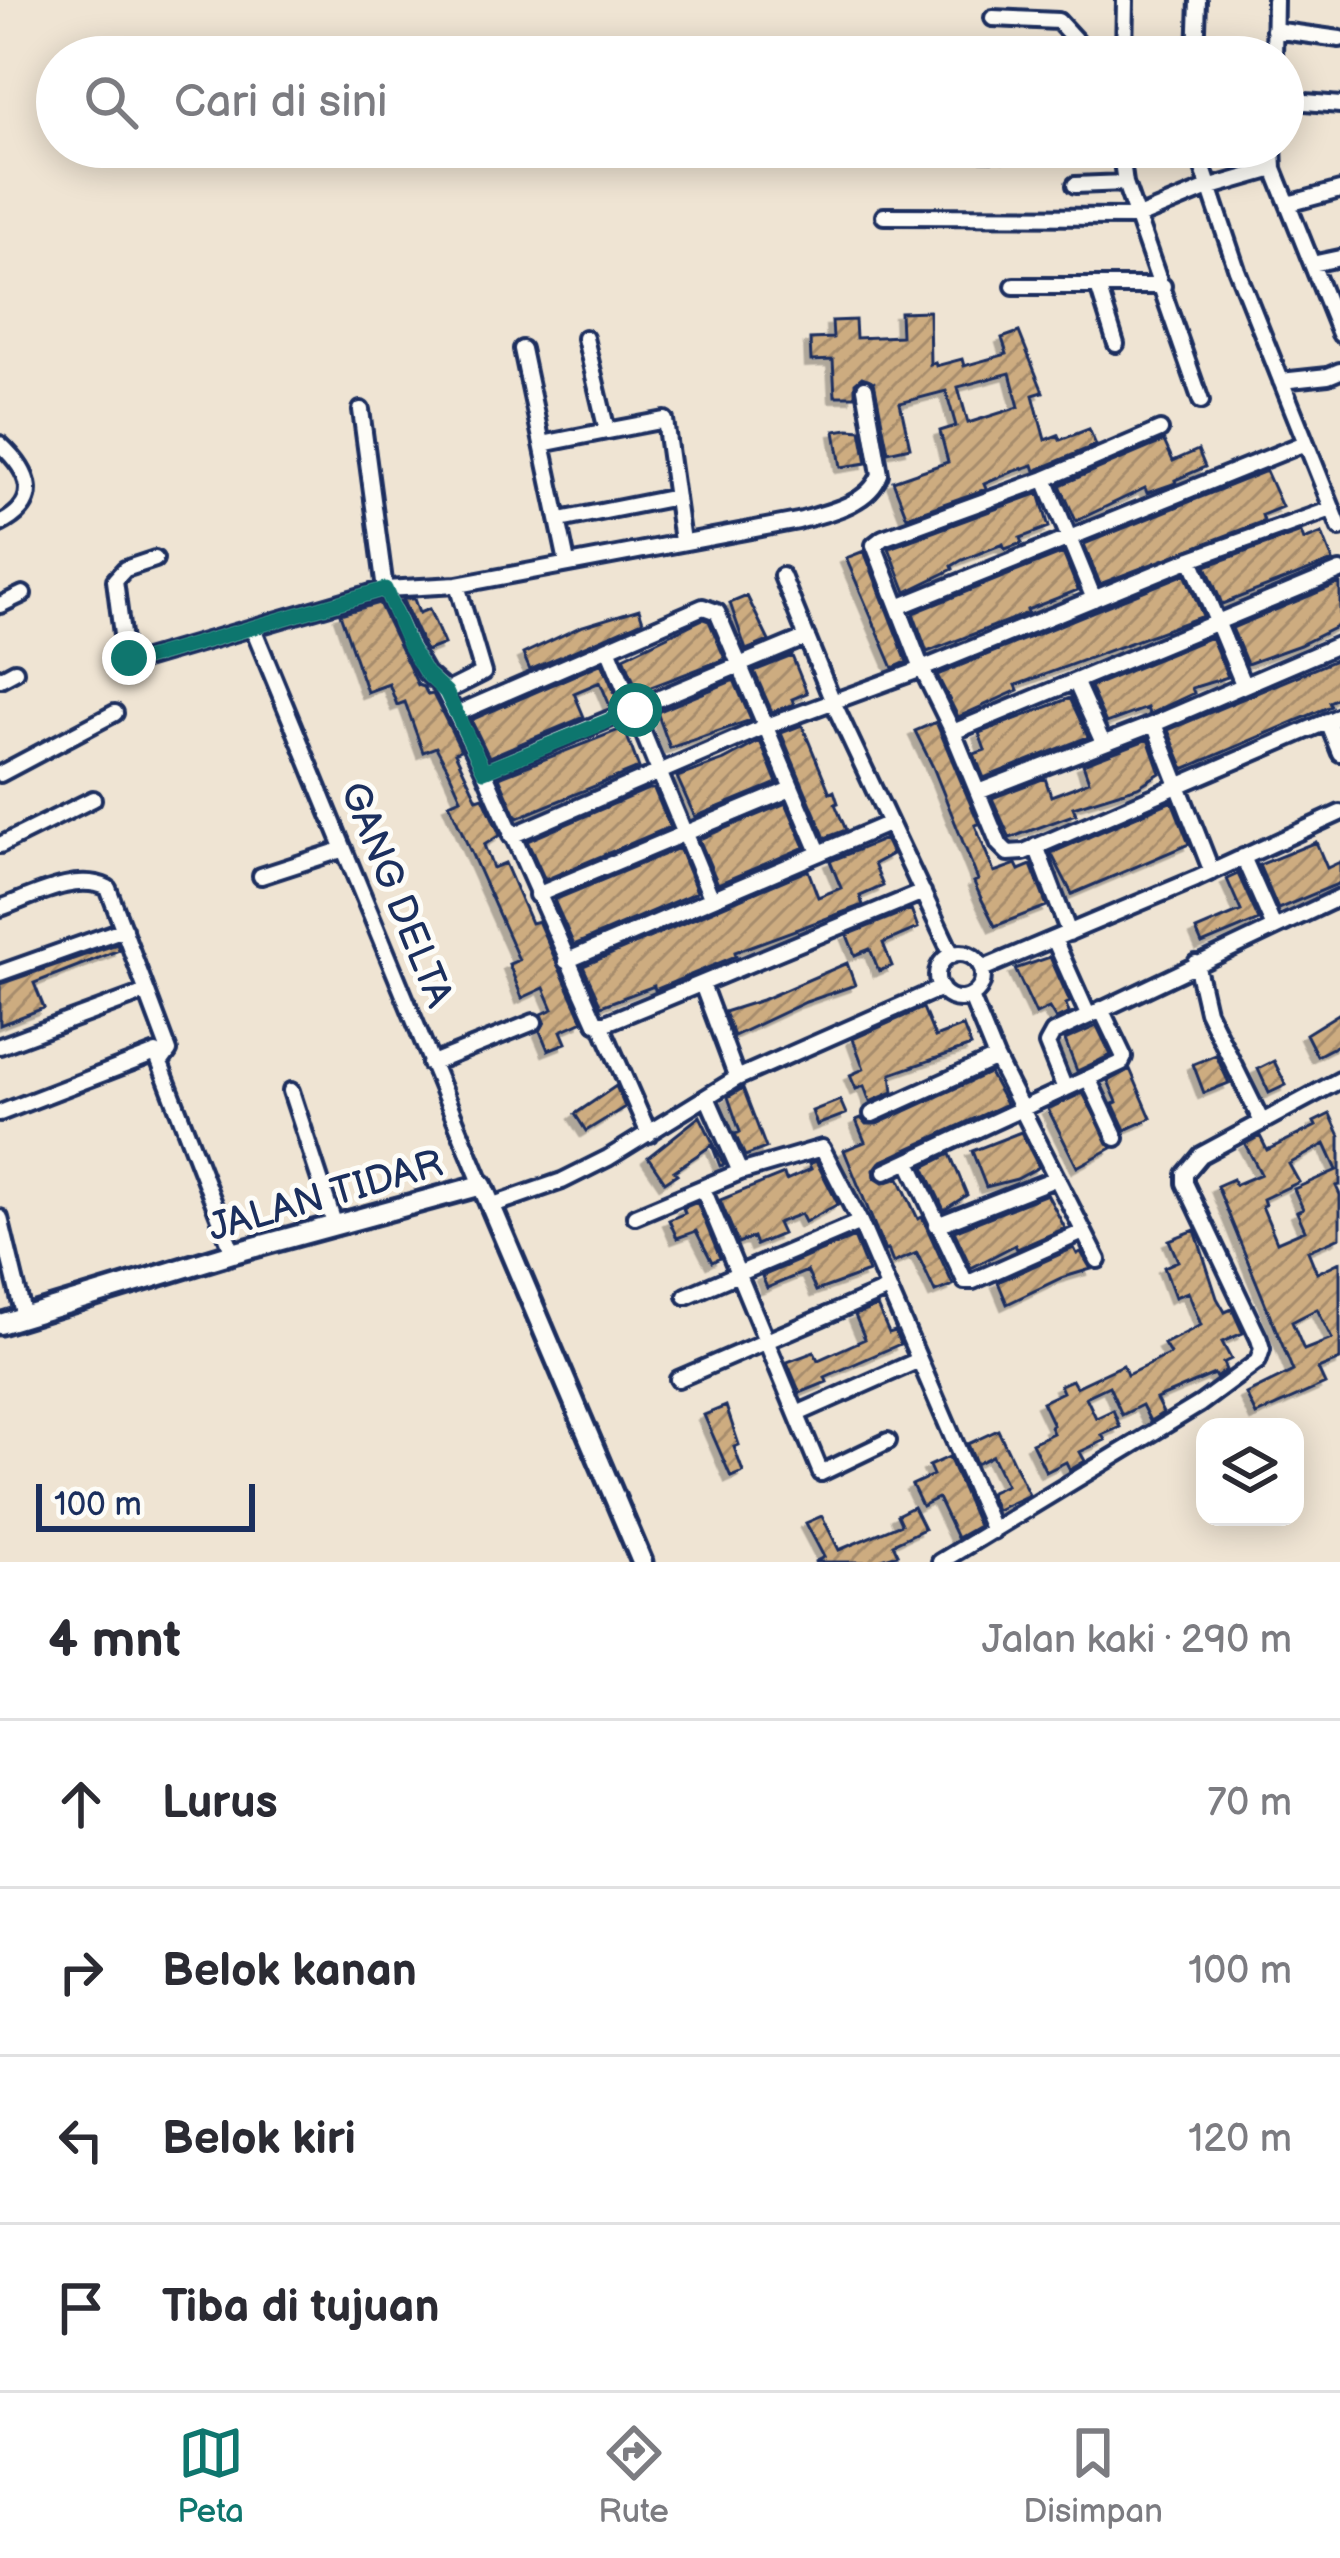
<!DOCTYPE html>
<html lang="id">
<head>
<meta charset="utf-8">
<style>
	:root { --surface:#fff; --page:#f7f7f7; --text:#2b2b33; --muted:#7c7c81; --line:#e1e1e2; --accent:#0f766e }
	body { margin:0; font-family:"Balsamiq Sans",sans-serif; background:var(--page); color:var(--text) }
	.controls { position:absolute; right:36px; bottom:36px; display:grid; overflow:hidden; border-radius:24px; box-shadow:0 6px 30px #0003 }
	.controls button { width:108px; height:108px; display:grid; place-items:center; padding:0; border:0; border-bottom:3px solid var(--line); background:var(--surface); color:var(--text); font:60px sans-serif }
	.scale { position:absolute; left:36px; bottom:30px; width:219px; box-sizing:border-box; padding-left:12px; border:6px solid #1b2f5e; border-top:0; font-size:33px; line-height:42px; white-space:nowrap; color:#1b2f5e; -webkit-text-stroke:9px #fdfcf7; paint-order:stroke }
	.stop { position:absolute; width:36px; height:36px; margin:-27px; border:9px solid #0f766e; border-radius:50%; background:#fff }
	.stop.end { background:#0f766e; border-color:#fff; box-shadow:0 3px 12px #0008 }
	.list { margin:0; padding:0; list-style:none }
	h2 { display:flex; justify-content:space-between; align-items:center; height:156px; margin:0; padding:0 48px; font-size:51px }
	h2 small { font-size:39px; font-weight:400; color:var(--muted) }
	.list li { display:grid; grid-template-columns:78px 1fr auto; gap:36px; align-items:center; box-sizing:border-box; height:168px; padding:0 48px; border-top:3px solid var(--line) }
	.list b { display:block; font-size:45px; white-space:nowrap }
	.list em { font-size:39px; font-style:normal; color:var(--muted) }
	.icon { flex:none; width:66px; height:66px; fill:none; stroke:currentColor; stroke-width:2; stroke-linecap:round; stroke-linejoin:round }
	.map { position:relative; flex:none; width:1340px; height:1562px; overflow:hidden }
	.search { position:absolute; background:var(--surface); box-shadow:0 6px 30px #0003; left:36px; right:36px; top:36px; height:132px; display:flex; align-items:center; gap:30px; box-sizing:border-box; padding:0 42px; border-radius:66px; color:var(--muted); font-size:45px }
	.sheet { height:828px; background:var(--surface) }
	nav { display:flex; justify-content:space-around; align-items:center; box-sizing:border-box; height:168px; border-top:3px solid var(--line); background:var(--surface); font-size:33px; color:var(--muted) }
	nav a { display:grid; justify-items:center; gap:6px }
	nav .on { color:var(--accent) }
	.map>svg:first-child { display:block }
</style>
</head>
<body>
<div class="map">
<svg width="1340" height="1562" viewBox="0 0 1340 1562">
	<defs>
		<pattern id="building-hatch" width="6" height="6" patternUnits="userSpaceOnUse" patternTransform="scale(3)"><rect width="6" height="6" fill="#cdac80"/><path d="M-1 1l2-2M0 6l6-6M5 7l2-2" fill="none" stroke="#a68c6c"/></pattern>
		<filter id="shadow"><feDropShadow dx="-5.5" dy="5.5" stdDeviation="0" flood-color="#0004"/></filter>
	</defs>
	<rect width="100%" height="100%" fill="#efe4d3"/>
	<filter id="ink" filterUnits="userSpaceOnUse"><feTurbulence type="fractalNoise" baseFrequency=".00833" numOctaves="2"/><feDisplacementMap in="SourceGraphic" scale="24" xChannelSelector="R" yChannelSelector="G"/><feConvolveMatrix kernelMatrix="1 2 1 2 8 2 1 2 1" color-interpolation-filters="sRGB"/></filter>
	<g filter="url(#ink)">
		<path fill="url(#building-hatch)" stroke="#1b2f5e" stroke-width="3" fill-rule="evenodd" filter="url(#shadow)" d="M929,311L930,364L935,362L936,366L962,359L964,366L1007,354L1002,338L1019,332L1043,392L1033,395L1045,440L1058,435L1060,440L1089,429L1096,445L1035,471L1033,465L1012,472L984,484L986,489L907,517L893,481L948,462L940,431L956,426L946,391L900,403L910,447L888,452L874,382L862,377L855,383V396H835L833,360L811,361L810,339L833,338L832,321L855,320L856,338L901,336L900,312ZM1010,373L1019,407L968,423L958,387Z
			M848,429L861,430L867,463L841,467L835,431Z
			M1164,441L1173,461L1198,450L1205,467L1175,480L1176,483L1147,493L1145,488L1076,521L1060,485Z
			M1266,471L1282,507L1262,515L1264,521L1100,584L1084,544Z
			M1039,493L1049,527L1020,538L1022,543L1005,549L1003,544L962,560L952,566L953,569L906,592L889,548Z
			M1301,532L1304,540L1322,533L1333,561L1222,604L1206,566Z
			M864,551L907,662L893,668L846,558Z
			M1063,553L1078,590L1027,610L1028,613L927,652L913,613Z
			M1185,574L1203,616L1016,685L1018,690L958,717L937,675Z
			M1340,583V625L1300,645L1247,664L1232,628Z
			M747,596L769,641L746,650L730,603Z
			M402,599H414L419,613L429,609L444,644L426,651Z
			M379,603L418,685L424,687L428,695L433,694L461,750L455,753L477,799L483,797L500,835L484,845L493,868L505,863L531,923L538,921L583,1021L561,1031L566,1043L548,1050L540,1031L545,1022L542,1014L553,1009L544,988L522,998L509,964L519,960L449,803L461,798L448,769L436,747L423,752L405,702L397,705L389,684L367,692L340,614Z
			M639,609L643,621L530,670L523,654L580,627Z
			M703,619L709,621L725,659L638,692L624,657Z
			M1211,637L1228,677L1192,688L1194,693L1149,714L1147,708L1106,723L1090,687Z
			M792,656L807,693L792,699L794,704L772,712L754,671Z
			M1340,658V697L1329,702L1331,706L1184,769L1168,730Z
			M602,663L619,703L610,706L600,682L574,693L584,717L489,757L471,720Z
			M734,680L751,720L670,748L657,712Z
			M1070,698L1088,737L984,778L974,754L985,750L979,733Z
			M936,722L979,824L975,825L994,872L1016,864L1019,870L1031,865L1047,906L995,926L981,898L974,882L978,880L933,767L915,731Z
			M802,725L830,793L834,791L838,803L835,804L846,830L825,838L781,733Z
			M624,728L639,768L517,818L499,777Z
			M1148,739L1160,773L1138,787L1073,807L1076,814L1010,838L992,798L1045,778L1051,796L1072,788L1089,781L1083,764Z
			M760,741L777,783L695,817L677,777L724,760Z
			M648,789H654L670,827L545,880L527,841Z
			M1172,801L1189,844L1072,894L1051,853Z
			M786,803L805,847L718,884L699,839Z
			M885,839L892,854L874,864L883,886L860,896L863,905L735,952L736,956L655,990L654,986L601,1006L583,966L808,870L818,897L841,888L830,861Z
			M1316,842L1327,868L1340,862V883L1278,909L1259,865Z
			M679,848L697,892L574,945L554,900Z
			M1238,874L1259,920L1202,944L1196,930L1241,911L1227,879Z
			M911,909L918,928L883,943L892,966L879,971L870,949L855,955L847,935Z
			M117,944L119,950L34,983L44,1008L0,1025V984Z
			M1050,957L1070,1002L1066,1004L1069,1013L1056,1019L1049,1008L1036,1014L1015,969Z
			M847,963L855,985L806,1002L734,1036L724,1012L762,1000Z
			M923,1008L935,1037L963,1026L971,1046L891,1074L893,1092L870,1102L864,1086L856,1089L850,1075L864,1069L853,1039Z
			M1340,1013V1044L1317,1056L1306,1034Z
			M1097,1026L1111,1055L1077,1071L1065,1040Z
			M1216,1055L1229,1083L1204,1093L1193,1064Z
			M1274,1061L1286,1085L1269,1093L1258,1069Z
			M1130,1069L1151,1118L1125,1130L1113,1104L1117,1102L1108,1081Z
			M989,1073L1006,1104L880,1162L874,1170L875,1178L883,1183L899,1178L918,1219L922,1217L953,1285L935,1292L917,1253L893,1263L888,1250L885,1251L844,1150L865,1142L856,1120L861,1118L866,1124H877Z
			M616,1086L625,1107L586,1131L575,1114Z
			M743,1088L766,1148L745,1156L735,1134L740,1132L728,1097Z
			M1083,1093L1112,1148L1077,1167L1048,1109Z
			M840,1100L846,1114L817,1125L812,1111Z
			M1330,1114L1340,1136V1185L1336,1186L1340,1195V1237L1308,1251L1317,1273L1340,1262V1360L1318,1369L1325,1384L1256,1415L1246,1394L1293,1371L1217,1186L1233,1179L1235,1185L1261,1174L1245,1144L1260,1136L1267,1150L1316,1126L1314,1122ZM1325,1144L1337,1170L1294,1189L1303,1209L1297,1212L1305,1230L1277,1242L1262,1206L1265,1205L1263,1199L1299,1182L1289,1164ZM1317,1309L1332,1339L1304,1350L1292,1322Z
			M700,1116L724,1165L720,1166L712,1145L674,1171L677,1174L665,1182L648,1157Z
			M1021,1132L1039,1167L1017,1179L986,1187L972,1151Z
			M950,1154L967,1195L944,1210L924,1167Z
			M816,1161L838,1204L805,1222L801,1214L777,1223L782,1234L756,1245L753,1237L738,1243L720,1200L784,1174L786,1180L811,1169L809,1164Z
			M1047,1194L1065,1228L1017,1249L1015,1245L971,1268L954,1231Z
			M697,1202L720,1258L712,1262L696,1231L677,1238L669,1220L685,1213L683,1208Z
			M1195,1230L1217,1298L1225,1312L1232,1309L1243,1333L1222,1342L1231,1359L1223,1363L1226,1370L1216,1378L1214,1374L1156,1399L1163,1413L1150,1421L1142,1405L1122,1415L1109,1386L1086,1397L1096,1418L1113,1410L1120,1427L1102,1435L1105,1440L1080,1452L1085,1461L1070,1470L1066,1462L1046,1472L1032,1443L1053,1433L1050,1427L1053,1425L1042,1402L1063,1392L1060,1385L1072,1380L1076,1387L1123,1365L1127,1375L1170,1354L1164,1344L1201,1325L1188,1292L1175,1297L1164,1267L1178,1261L1169,1240Z
			M854,1237L868,1272L816,1291L807,1271L767,1288L762,1276Z
			M1074,1248L1077,1254L1081,1252L1091,1269L1061,1278L1007,1304L998,1282Z
			M877,1306L889,1333L895,1331L900,1344L825,1377L827,1382L800,1393L787,1362L814,1352L818,1360L865,1339L855,1315Z
			M726,1406L739,1445L734,1447L743,1472L731,1477L704,1415Z
			M998,1430L1029,1495L996,1510L989,1493L1006,1485L992,1456L976,1464L968,1444Z
			M949,1457L978,1526L957,1538L938,1498L922,1506L912,1485L933,1475L929,1466Z
			M913,1507L924,1529L893,1544L898,1554L872,1562H814L824,1557L806,1523L822,1516L839,1550L901,1524L897,1515Z"/>
		<g fill="none" stroke-linecap="round" stroke-linejoin="round">
			<defs>
				<path id="street" d="M993,18L1058,21L1091,57
					M1274,30L1340,39
					M1124,57L1125,0
					M1196,57L1198,0
					M1274,57L1275,0
					M1283,100L1340,105
					M1120,147L1125,183L1201,401
					M1196,147L1237,270L1340,528
					M1273,147L1274,169L1340,334
					M878,148L1119,156
					M1075,185L1125,183
					M1288,204L1340,190
					M884,216L1138,217L1208,188L1274,169
					M1312,264L1340,258
					M1014,286H1163
					M1098,286L1116,344
					M522,349L567,562
					M1281,381L1328,376L1340,371
					M361,410L385,589L411,647L426,673L442,687L484,771L596,1023H606L923,892
					M1160,430L1045,479L883,538L874,545L922,669L953,732L999,844L1008,853L1024,852L1340,716
					M607,431L665,420L682,541
					M0,444C31,473 43,502 0,524
					M542,444L607,431L585,338
					M1045,479L1094,599
					M560,520L676,497
					M155,559L125,569L115,580L123,642L129,658L135,662L385,589L457,585L798,521C826,513 869,505 880,474L865,388
					M1191,559L1243,684
					M782,576L833,702L952,955
					M0,605L23,594
					M898,607L1305,443
					M253,628L482,1185
					M608,648L711,897
					M0,679L15,671
					M1076,683L1103,743
					M445,692L483,673L457,585
					M456,714L703,607L717,612L819,852
					M1327,721L1340,753
					M1154,724L1212,872
					M953,732L1340,571
					M484,771L807,637
					M0,774L115,713
					M978,792L1154,724L1340,644
					M511,836L764,727L922,669L1191,559L1332,509
					M0,845L93,799
					M1036,846L1069,933
					M1243,857L1274,927
					M261,876L344,849
					M537,895L791,789
					M0,908C32,897 75,872 108,888L169,1051L161,1062L156,1053L0,1113
					M1054,939L1088,1015
					M937 976a23 23 0 1 1 46 0a23 23 0 1 1-46 0Z
					M566,961L890,823
					M1196,963L1207,1011L1261,1120
					M982,969L1196,879L1340,813
					M0,973L124,929
					M702,984L737,1078
					M971,997L996,1058L1098,1260
					M601,1024L649,1134
					M0,1046L146,992
					M158,1058L233,1253
					M430,1064L534,1022
					M1088,1078L1116,1138
					M1065,1089L1047,1044L1053,1033L1340,897
					M291,1091L335,1226
					M707,1097L740,1172
					M872,1114L996,1058
					M909,1162L965,1281H973L1083,1232
					M885,1172L1121,1063L1124,1057L1101,1009
					M704,1191L821,1473L888,1441
					M490,1206L562,1181L608,1158L737,1078L941,988
					M635,1216L740,1172L822,1148L860,1222L993,1531
					M0,1218L24,1317
					M937,1225L1057,1178
					M686,1296L860,1222
					M678,1379L888,1289
					M797,1414L919,1360
					M940,1562L1200,1404L1258,1361L1262,1349L1259,1339L1185,1183V1174L1201,1155L1340,1080"/>
				<path id="secondary" d="M0,1324L233,1253L482,1185L642,1562"/>
			</defs>
			<use href="#street" stroke="#1b2f5e" stroke-width="22"/>
			<use href="#secondary" stroke="#1b2f5e" stroke-width="27"/>
			<use href="#street" stroke="#fdfcf7" stroke-width="14"/>
			<use href="#secondary" stroke="#fdfcf7" stroke-width="18"/>
		</g>
	</g>
	<g fill="none" stroke-linecap="round" stroke-linejoin="round" filter="url(#ink)">
		<path stroke="#0f766e" stroke-width="15" d="M129,658L135,662L148,658L385,589L410,647L426,673L446,692L484,771L635,710"/>
	</g>
	<g text-anchor="middle" stroke-width="10" stroke-linejoin="round" paint-order="stroke">
		<g font-size="39" fill="#1b2f5e" stroke="#fdfcf7">
			<text transform="translate(398 894) rotate(68)" y="14">GANG DELTA</text>
			<text transform="translate(325 1194) rotate(-16)" y="14">JALAN TIDAR</text>
		</g>
	</g>
</svg>
<div class="controls">
<button><svg class="icon" aria-label="layers" viewBox="0 0 24 24"><path d="M12 4l9 5-9 5-9-5zM3 14l9 5 9-5"/></svg></button>
</div>
<div class="scale">100 m</div>
<div class="stop" style="left:635px;top:710px"></div>
<div class="stop end" style="left:129px;top:658px"></div>
<div class="search"><svg class="icon" aria-label="search" viewBox="0 0 24 24"><circle cx="10" cy="10" r="6"/><path d="M15 15l6 6"/></svg>Cari di sini</div>
</div>
<section class="sheet">
<h2>4 mnt<small>Jalan kaki · 290 m</small></h2>
<ul class="list">
<li><svg class="icon" aria-label="ahead" viewBox="0 0 24 24"><path d="M12 20V5M6 11l6-6 6 6"/></svg><div><b>Lurus</b></div><em>70 m</em></li>
<li><svg class="icon" aria-label="right" viewBox="0 0 24 24"><path d="M7 20v-9h11M14 6l5 5-5 5"/></svg><div><b>Belok kanan</b></div><em>100 m</em></li>
<li><svg class="icon" aria-label="left" viewBox="0 0 24 24"><path d="M17 20v-9H6M10 6l-5 5 5 5"/></svg><div><b>Belok kiri</b></div><em>120 m</em></li>
<li><svg class="icon" aria-label="arrive" viewBox="0 0 24 24"><path d="M6 21V4h12l-3 4 3 4H6"/></svg><div><b>Tiba di tujuan</b></div></li>
</ul>
</section>
<nav>
<a class="on"><svg class="icon" aria-label="map" viewBox="0 0 24 24"><path d="M3 6l6-2 6 2 6-2v14l-6 2-6-2-6 2zM9 4v14M15 6v14"/></svg>Peta</a>
<a><svg class="icon" aria-label="directions" viewBox="0 0 24 24"><path d="M12 3l9 9-9 9-9-9zM9 14v-3h6M13 9l2 2-2 2"/></svg>Rute</a>
<a><svg class="icon" aria-label="saved" viewBox="0 0 24 24"><path d="M7 4h10v16l-5-4-5 4z"/></svg>Disimpan</a>
</nav>
</body>
</html>
